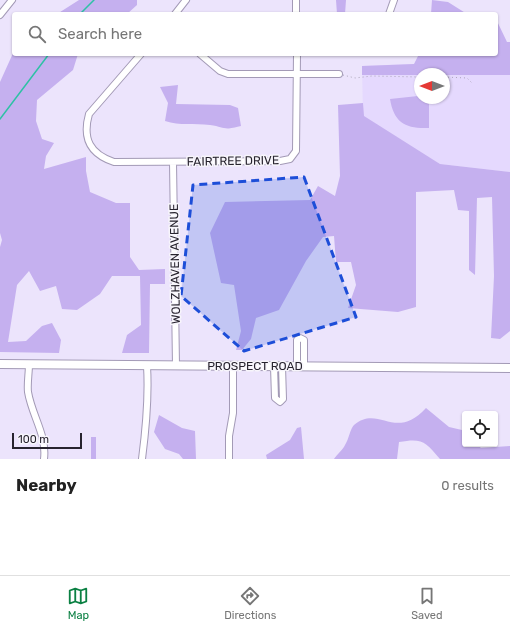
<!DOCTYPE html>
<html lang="en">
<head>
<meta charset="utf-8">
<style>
	:root { --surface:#fff; --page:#f6f6f6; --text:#222; --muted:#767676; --line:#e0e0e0; --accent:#0b8043 }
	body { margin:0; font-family:Rubik,sans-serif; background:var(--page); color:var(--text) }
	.controls { position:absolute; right:12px; bottom:12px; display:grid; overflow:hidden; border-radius:4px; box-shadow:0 1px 3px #0004 }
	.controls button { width:36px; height:36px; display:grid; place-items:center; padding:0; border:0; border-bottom:1px solid var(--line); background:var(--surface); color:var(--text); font:20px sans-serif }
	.compass { position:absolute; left:414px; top:68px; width:36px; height:36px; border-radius:50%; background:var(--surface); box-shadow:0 1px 3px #0004; rotate:270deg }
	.scale { position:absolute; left:12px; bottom:10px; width:70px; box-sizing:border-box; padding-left:4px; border:2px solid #27232e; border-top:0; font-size:11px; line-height:14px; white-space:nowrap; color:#27232e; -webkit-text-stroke:3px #f7f5fb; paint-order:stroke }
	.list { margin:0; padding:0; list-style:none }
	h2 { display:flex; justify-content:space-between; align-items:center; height:52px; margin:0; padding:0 16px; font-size:17px }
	h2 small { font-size:13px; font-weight:400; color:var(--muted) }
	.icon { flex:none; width:22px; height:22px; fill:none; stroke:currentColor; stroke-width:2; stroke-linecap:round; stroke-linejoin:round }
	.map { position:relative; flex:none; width:510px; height:459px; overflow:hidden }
	.search { position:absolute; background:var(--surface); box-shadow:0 1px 3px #0004; left:12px; right:12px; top:12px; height:44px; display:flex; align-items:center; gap:10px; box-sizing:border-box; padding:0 14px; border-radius:4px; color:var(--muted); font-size:15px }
	.sheet { height:116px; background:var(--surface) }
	nav { display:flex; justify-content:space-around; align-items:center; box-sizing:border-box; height:56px; border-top:1px solid var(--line); background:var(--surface); font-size:11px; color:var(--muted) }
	nav a { display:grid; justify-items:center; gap:2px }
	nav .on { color:var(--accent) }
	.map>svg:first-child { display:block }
</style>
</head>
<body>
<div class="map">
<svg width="510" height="459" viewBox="0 0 510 459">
	<rect width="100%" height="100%" fill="#ece4fc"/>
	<path fill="#e5d9fe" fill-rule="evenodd" d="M510,60V172L440,164L363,116L362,66ZM420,74H444V98H420Z"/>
	<path fill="#c5b0ef" d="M79,0H137V5L127,14H57Z
		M336,0H346L345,14H337Z
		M432,0L448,2L467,14H431Z
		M496,19L507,42H510V75H362V66L414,64L419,54H496Z
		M14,51V54H78L73,70L37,100L36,121L42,139L54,143L46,156L44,169L86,157V171L90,192L116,203H130V257L139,270L165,269V284H150L149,353H122L127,335L141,325L140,276H112L100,294L77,310L62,309L56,286L40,291L29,271L17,285L8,342L26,341L42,326L52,323L61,340L59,353L0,352V247L2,240L0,233V82Z
		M178,85L176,104L230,105L238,108L241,126C223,131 225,127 210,125C194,123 180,126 165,121L168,103L160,87Z
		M418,96H420V98L429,99V128C406,129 394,123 390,99Z
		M363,103L364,116L440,164L510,172V331L500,339L491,338L494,276L492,197L477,198L475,275L469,270V211L458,210L454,190L416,192V307L398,312L348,308L356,285L351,262H336L334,236L323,237L306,261L279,310L256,318L251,339L242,350H236L241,331L234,285L221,283L210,233L225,202L310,200L318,186L335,196L340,176L338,105Z
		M426,408L449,427L462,430L465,434V444H476L481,448L510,446V459H440C425,441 422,438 399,442L397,459H334C337,454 343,450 345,445C349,439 350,429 354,425C379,404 395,442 426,408Z
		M159,415L182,428L195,431L196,459H183L179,454L165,449L154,432Z
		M301,427L304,459H267L266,455L290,440L297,428Z
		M91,437H96V459H91Z"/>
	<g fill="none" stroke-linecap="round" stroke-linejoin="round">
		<path stroke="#2ec1a5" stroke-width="1.5" d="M80,14L94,0
			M0,119L49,54"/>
		<defs>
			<path id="minor" d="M296,0V14
				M175,14L186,0
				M389,14L394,0
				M0,15L12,0
				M141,54L89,114C82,139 90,154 114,162L280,161L290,159L296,151L297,54
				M200,54L220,71L228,74H339
				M173,162L176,366
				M29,364C29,373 27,384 28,392C32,416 47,435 44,459
				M274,366L275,398L280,402L283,399L282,366
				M297,366V340L300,338L304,340V367
				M142,459C146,428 149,397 147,366
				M229,459V436L233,413V366"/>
			<path id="major" d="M0,364L510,368"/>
		</defs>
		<use href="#minor" stroke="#a39ab6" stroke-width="8"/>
		<use href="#major" stroke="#a39ab6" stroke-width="10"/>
		<path stroke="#aba5b8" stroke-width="1" stroke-dasharray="1 3" stroke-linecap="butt" d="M343,75L355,78L372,76L420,77
			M444,77L467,78L473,84"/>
		<use href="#minor" stroke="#fff" stroke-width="6"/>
		<use href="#major" stroke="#fff" stroke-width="8"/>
	</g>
	<path fill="#1d4ed8" fill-opacity="0.2" stroke="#1d4ed8" stroke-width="3" stroke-dasharray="8 5" stroke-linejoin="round" d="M304,177L356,317L244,351L181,296L193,185Z"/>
	<g text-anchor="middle" stroke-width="3" stroke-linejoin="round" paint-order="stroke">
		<g font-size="12" fill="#27232e" stroke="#f7f5fb">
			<text transform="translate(233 161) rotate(-1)" y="4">FAIRTREE DRIVE</text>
			<text transform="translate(175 264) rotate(-91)" y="4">WOLZHAVEN AVENUE</text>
			<text x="255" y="370">PROSPECT ROAD</text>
		</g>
	</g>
</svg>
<div class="controls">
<button><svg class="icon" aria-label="locate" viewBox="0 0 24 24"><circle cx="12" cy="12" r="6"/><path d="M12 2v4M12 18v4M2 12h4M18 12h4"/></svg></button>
</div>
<svg class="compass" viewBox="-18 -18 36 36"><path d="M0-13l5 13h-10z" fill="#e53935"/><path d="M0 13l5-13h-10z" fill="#767676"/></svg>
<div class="scale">100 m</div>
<div class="search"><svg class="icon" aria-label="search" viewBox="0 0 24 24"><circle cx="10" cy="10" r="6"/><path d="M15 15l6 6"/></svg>Search here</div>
</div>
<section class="sheet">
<h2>Nearby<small>0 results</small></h2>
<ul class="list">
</ul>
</section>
<nav>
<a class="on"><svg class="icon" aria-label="map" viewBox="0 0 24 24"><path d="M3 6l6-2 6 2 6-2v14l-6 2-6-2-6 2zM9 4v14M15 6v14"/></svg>Map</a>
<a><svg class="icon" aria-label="directions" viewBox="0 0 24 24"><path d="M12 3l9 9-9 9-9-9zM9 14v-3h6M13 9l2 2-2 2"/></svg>Directions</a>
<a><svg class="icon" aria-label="saved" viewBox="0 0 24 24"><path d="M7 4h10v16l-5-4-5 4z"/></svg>Saved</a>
</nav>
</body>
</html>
